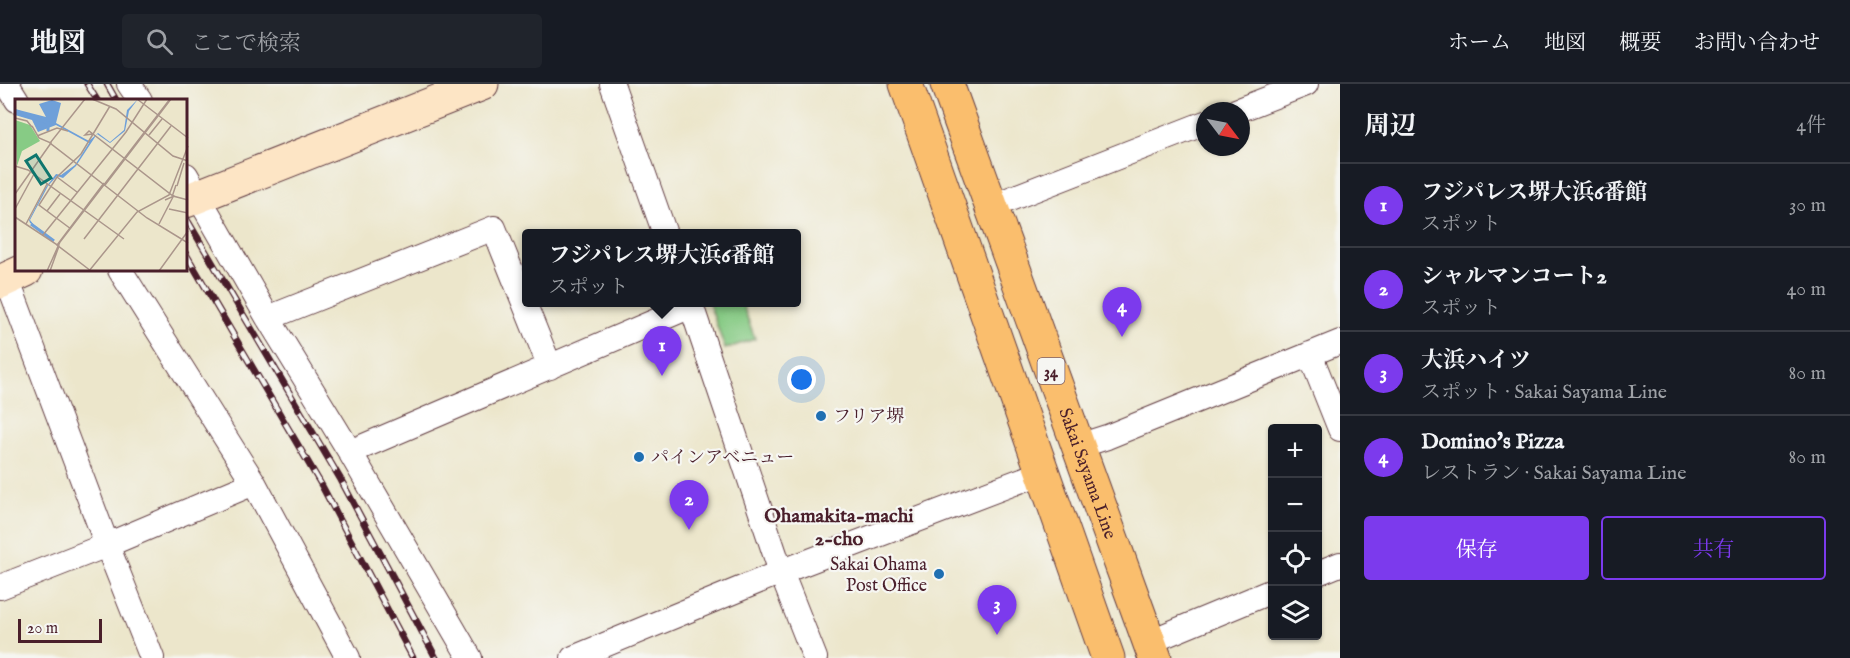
<!DOCTYPE html>
<html lang="ja">
<head>
<meta charset="utf-8">
<style>
	:root { --surface:#171b24; --page:#20242c; --text:#f1f3f6; --muted:#9ea1a6; --line:#363941; --accent:#7c3aed }
	body { margin:0; font-family:"IM FELL English","Noto Serif JP",serif; background:var(--page); color:var(--text) }
	.controls { position:absolute; right:18px; bottom:18px; display:grid; overflow:hidden; border-radius:6px; box-shadow:0 2px 4px #0004 }
	.controls button { width:54px; height:54px; display:grid; place-items:center; padding:0; border:0; border-bottom:2px solid var(--line); background:var(--surface); color:var(--text); font:30px sans-serif }
	.compass { position:absolute; left:1196px; top:18px; width:54px; height:54px; border-radius:50%; background:var(--surface); box-shadow:0 2px 4px #0004; rotate:122deg }
	.scale { position:absolute; left:18px; bottom:15px; width:84px; box-sizing:border-box; padding-left:6px; border:3px solid #4a1f2b; border-top:0; font-size:16px; line-height:21px; white-space:nowrap; color:#4a1f2b; -webkit-text-stroke:4px #f6f6f2; paint-order:stroke }
	.you { position:absolute; left:802px; top:296px; width:21px; height:21px; margin:-15px; border:4px solid #fff; border-radius:50%; background:#1a73e8; box-shadow:0 0 0 9px #1a73e833 }
	.badge { display:grid; place-items:center; width:39px; height:39px; border-radius:50%; background:var(--accent); color:#fff; font-size:20px; font-weight:700 }
	.pin { position:absolute; translate:-50% -50px; filter:drop-shadow(0 2px 3px #0008) }
	.pin::after { content:''; position:absolute; top:32px; width:21px; height:18px; background:inherit; clip-path:polygon(0 0,100% 0,50% 100%) }
	.popup { position:absolute; left:522px; top:145px; width:279px; height:78px; box-sizing:border-box; display:grid; place-content:center; border-radius:6px; background:var(--surface); filter:drop-shadow(0 2px 4px #0005); font-size:20px; white-space:nowrap; color:var(--muted) }
	.popup b { font-size:22px; color:var(--text) }
	.popup::after { content:''; position:absolute; left:50%; top:100%; margin-left:-12px; border:12px solid transparent; border-top-color:var(--surface) }
	.list { margin:0; padding:0; list-style:none }
	h2 { display:flex; justify-content:space-between; align-items:center; height:78px; margin:0; padding:0 24px; font-size:26px }
	h2 small { font-size:20px; font-weight:400; color:var(--muted) }
	.list li { display:grid; grid-template-columns:39px 1fr auto; gap:18px; align-items:center; box-sizing:border-box; height:84px; padding:0 24px; border-top:2px solid var(--line) }
	.list b { display:block; font-size:22px; white-space:nowrap }
	.list p { margin:0; font-size:20px; white-space:nowrap; color:var(--muted) }
	.list em { font-size:20px; font-style:normal; color:var(--muted) }
	.actions { display:flex; gap:12px; padding:18px 24px }
	.actions a { flex:1; padding:14px 0; border:2px solid var(--accent); border-radius:6px; text-align:center; font-size:21px; color:var(--accent) }
	.actions .main { background:var(--accent); color:#fff }
	.icon { flex:none; width:33px; height:33px; fill:none; stroke:currentColor; stroke-width:2; stroke-linecap:round; stroke-linejoin:round }
	.map { position:relative; flex:none; width:1340px; height:574px; overflow:hidden }
	header { display:flex; align-items:center; gap:36px; box-sizing:border-box; height:84px; padding:0 30px; background:var(--surface); border-bottom:2px solid var(--line) }
	header strong { font-size:28px }
	nav { display:flex; gap:33px; margin-inline-start:auto; font-size:21px }
	.search { width:420px; height:54px; background:var(--page); display:flex; align-items:center; gap:15px; box-sizing:border-box; padding:0 21px; border-radius:6px; color:var(--muted); font-size:22px }
	main { display:flex }
	aside { flex:1; background:var(--surface) }
	.map>svg:first-child { display:block }
</style>
</head>
<body>
<header>
<strong>地図</strong>
<div class="search"><svg class="icon" aria-label="search" viewBox="0 0 24 24"><circle cx="10" cy="10" r="6"/><path d="M15 15l6 6"/></svg>ここで検索</div>
<nav><a>ホーム</a><a>地図</a><a>概要</a><a>お問い合わせ</a></nav>
</header>
<main>
<div class="map">
<svg width="1340" height="574" viewBox="0 0 1340 574">
	<rect width="100%" height="100%" fill="#f6f6f2"/>
	<filter id="ink" filterUnits="userSpaceOnUse"><feTurbulence type="fractalNoise" baseFrequency=".0167" numOctaves="2"/><feDisplacementMap in="SourceGraphic" scale="12" xChannelSelector="R" yChannelSelector="G"/><feConvolveMatrix kernelMatrix="1 2 1 2 8 2 1 2 1" color-interpolation-filters="sRGB"/></filter>
	<filter id="wash" filterUnits="userSpaceOnUse"><feTurbulence type="fractalNoise" baseFrequency=".008" numOctaves="4" result="noise"/><feDisplacementMap in="SourceGraphic" scale="24" xChannelSelector="R" yChannelSelector="G"/><feGaussianBlur stdDeviation="1.35" result="paint"/><feColorMatrix in="noise" values="0 0 0 0 0 0 0 0 0 0 0 0 0 0 0 0 0 1.4 0 .05"/><feComposite in="paint" operator="in"/></filter>
	<g filter="url(#wash)">
		<rect width="100%" height="100%" fill="#ece6cb"/>
		<path fill="#87cb85" stroke="#687558" stroke-width="1.5" d="M709,219H742L755,255L725,265Z"/>
	</g>
	<g filter="url(#ink)">
		<g fill="none" stroke-linecap="round" stroke-linejoin="round">
			<defs>
				<path id="street" d="M7,0L17,16
					M129,0L140,16
					M612,0L665,150
					M1236,27L1306,0
					M186,91L268,234L350,368L470,574
					M992,122L1205,39
					M120,186L254,399L348,574
					M7,195L107,461L152,574
					M690,218L781,488L815,574
					M268,234L494,144L550,283
					M1310,270L1340,345
					M1079,362L1107,353L1340,258
					M350,368L691,222
					M1318,489L1340,480
					M0,503L107,461L254,399
					M1149,558L1272,507
					M573,574L781,488L1043,388"/>
				<path id="secondary" d="M186,117L482,0
					M0,198L26,186"/>
				<g id="primary">
					<path d="M906,0L1108,574"/>
					<path id="s1" d="M947,0L1155,574"/>
				</g>
			</defs>
			<use href="#street" stroke="#623d43" stroke-width="26"/>
			<use href="#secondary" stroke="#623d43" stroke-width="35"/>
			<use href="#primary" stroke="#623d43" stroke-width="35"/>
			<use href="#street" stroke="#fff" stroke-width="24"/>
			<use href="#secondary" stroke="#fde5c5" stroke-width="33"/>
			<use href="#primary" stroke="#fabe6d" stroke-width="33"/>
			<defs>
				<path id="rail" d="M87,0L97,16
					M107,0L116,16
					M186,134L341,396L436,574
					M186,170L322,402L413,574"/>
			</defs>
			<use href="#rail" stroke="#4a1f2b" stroke-width="7"/>
			<use href="#rail" stroke="#f6f6f2" stroke-width="4.5" stroke-dasharray="14" stroke-linecap="butt"/>
		</g>
	</g>
	<g fill="#1f6fb2" stroke="#f6f6f2" stroke-width="2">
		<circle cx="821" cy="332" r="6"/>
		<circle cx="639" cy="373" r="6"/>
		<circle cx="939" cy="490" r="6"/>
	</g>
	<g text-anchor="middle" stroke-width="4.5" stroke-linejoin="round" paint-order="stroke">
		<rect fill="#f6f6f2" stroke="#7e6067" stroke-width="1.5" x="1037.5" y="274" width="27" height="26" rx="4.5"/>
		<g font-size="16" font-weight="bold" fill="#4a1f2b">
			<text x="1051" y="293">34</text>
		</g>
		<g font-size="18" fill="#4a1f2b" stroke="#f6f6f2" text-anchor="start">
			<text x="833" y="338">フリア堺</text>
			<text x="651" y="379">パインアベニュー</text>
			<text x="927" y="486" text-anchor="end">Sakai Ohama<tspan x="927" dy="21">Post Office</tspan></text>
		</g>
		<g font-size="18" fill="#4a1f2b" stroke="#f6f6f2">
			<text dy="6" stroke="none"><textPath href="#s1" startOffset="414">Sakai Sayama Line</textPath></text>
		</g>
		<g font-size="20" font-weight="bold" fill="#4a1f2b" stroke="#f6f6f2">
			<text x="839" y="438">Ohamakita-machi<tspan x="839" dy="23">2-cho</tspan></text>
		</g>
	</g>
	<g transform="translate(15 15)">
		<rect width="172" height="172" fill="#ece6cb"/>
		<path d="M0,21L15,26L25,42L7,52L2,67Z" fill="#87cb85"/>
		<path d="M123,0L114,12L110,32L95,44L82,35L61,67L48,79L42,77L33,87L15,121L19,126L15,124L14,121L31,88L41,75L46,76L60,66L74,44L41,26L23,33L17,21L0,16V10L31,18L24,5L37,1L46,4L41,24L74,42L83,34L95,43L109,31L112,11Z" fill="#6fa0d9"/>
		<path fill="none" stroke="#6fa0d9" stroke-width="3" d="M1,12L33,24V32M16,125L39,142"/>
		<path fill="none" stroke="#ab968b" stroke-width="1.5" d="M70,0L35,44L132,119L173,144M77,0L101,10L158,57L173,62M122,0L173,39M0,19L12,22L17,28M78,35L70,36L74,32L158,97L173,101M134,36L147,20M22,37L42,29L53,32M0,67L13,71L109,140M42,78L62,93M90,86L156,0M162,87L169,64M0,95L36,44L24,39L17,27M150,101L157,98L161,86M0,110L19,75M154,110L173,114M32,112L45,95M0,118L44,147L35,172M11,125L32,85M144,125L159,96M56,130L24,106L42,78L66,55L95,7M28,136L111,33L132,0M69,140L156,27M32,172L45,143L155,0M74,172L122,113L154,96L173,47M76,172L42,146L89,84M144,172L173,132"/>
		<path fill="#0f766e" fill-opacity="0.15" stroke="#0f766e" stroke-width="3" d="M21,56L36,79L26,85L11,62Z"/>
		<rect width="172" height="172" fill="none" stroke="#4a1f2b" stroke-width="3"/>
	</g>
</svg>
<div class="controls">
<button>+</button>
<button>−</button>
<button><svg class="icon" aria-label="locate" viewBox="0 0 24 24"><circle cx="12" cy="12" r="6"/><path d="M12 2v4M12 18v4M2 12h4M18 12h4"/></svg></button>
<button><svg class="icon" aria-label="layers" viewBox="0 0 24 24"><path d="M12 4l9 5-9 5-9-5zM3 14l9 5 9-5"/></svg></button>
</div>
<svg class="compass" viewBox="-18 -18 36 36"><path d="M0-13l5 13h-10z" fill="#e53935"/><path d="M0 13l5-13h-10z" fill="#9ea1a6"/></svg>
<div class="scale">20 m</div>
<div class="you"></div>
<div class="pin badge" style="left:662px;top:292px">1</div>
<div class="popup"><b>フジパレス堺大浜6番館</b>スポット</div>
<div class="pin badge" style="left:689px;top:446px">2</div>
<div class="pin badge" style="left:997px;top:551px">3</div>
<div class="pin badge" style="left:1122px;top:253px">4</div>
</div>
<aside>
<h2>周辺<small>4件</small></h2>
<ul class="list">
<li><span class="badge">1</span><div><b>フジパレス堺大浜6番館</b><p>スポット</p></div><em>30 m</em></li>
<li><span class="badge">2</span><div><b>シャルマンコート2</b><p>スポット</p></div><em>40 m</em></li>
<li><span class="badge">3</span><div><b>大浜ハイツ</b><p>スポット · Sakai Sayama Line</p></div><em>80 m</em></li>
<li><span class="badge">4</span><div><b>Domino's Pizza</b><p>レストラン · Sakai Sayama Line</p></div><em>80 m</em></li>
</ul>
<div class="actions"><a class="main">保存</a><a>共有</a></div>
</aside>
</main>
</body>
</html>
